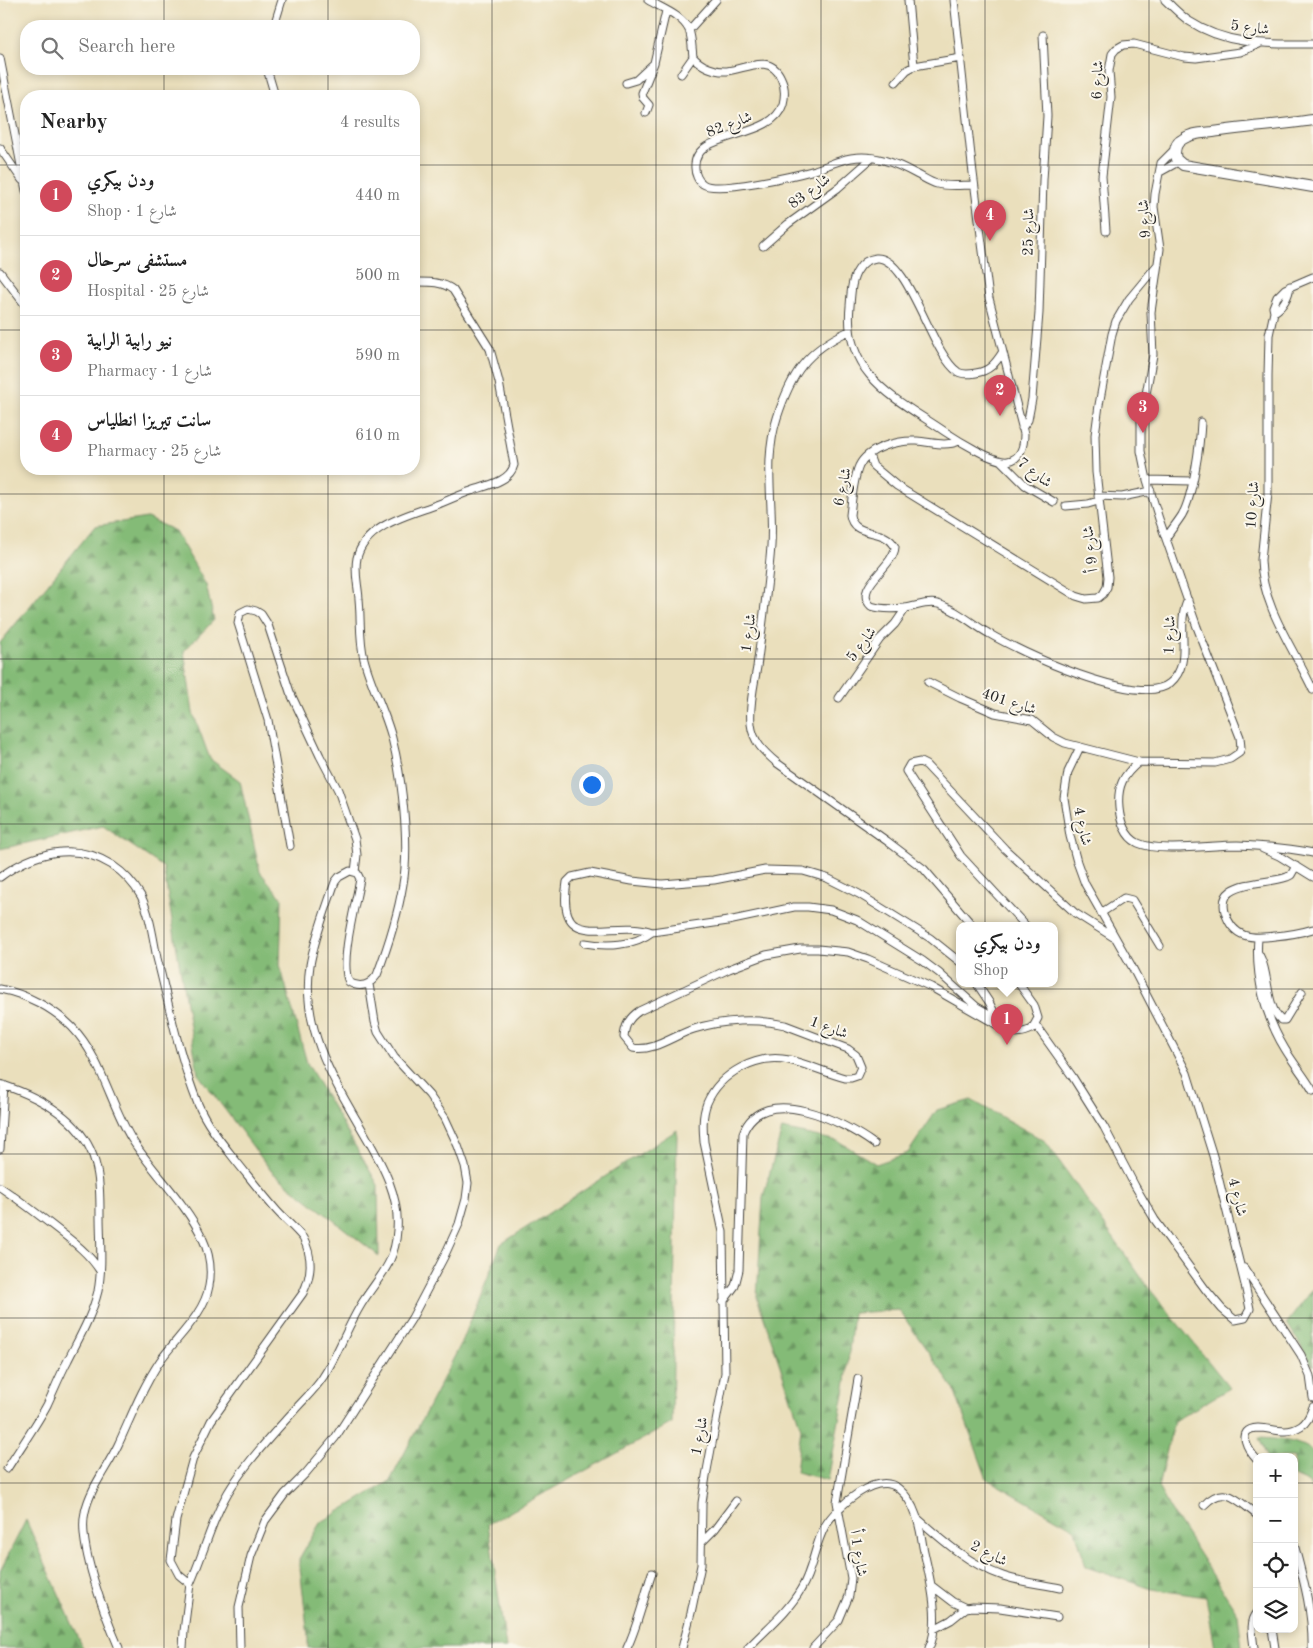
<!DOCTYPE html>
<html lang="en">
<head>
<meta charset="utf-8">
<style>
	:root { --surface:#fff; --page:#f6f6f6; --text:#222; --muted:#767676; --line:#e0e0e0; --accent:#d1495b }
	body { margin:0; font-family:"Old Standard TT",Amiri,serif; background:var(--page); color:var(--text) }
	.controls { position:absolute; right:15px; bottom:15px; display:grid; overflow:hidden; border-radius:10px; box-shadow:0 2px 8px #0003 }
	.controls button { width:45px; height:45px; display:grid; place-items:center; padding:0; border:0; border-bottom:1px solid var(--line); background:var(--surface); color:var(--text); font:25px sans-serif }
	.you { position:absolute; left:591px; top:784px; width:18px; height:18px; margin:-12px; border:4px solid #fff; border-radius:50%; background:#1a73e8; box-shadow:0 0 0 8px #1a73e833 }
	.badge { display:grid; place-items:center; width:32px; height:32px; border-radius:50%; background:var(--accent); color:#fff; font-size:16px; font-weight:700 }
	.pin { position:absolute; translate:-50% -41px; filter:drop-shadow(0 1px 2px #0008) }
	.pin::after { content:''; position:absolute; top:26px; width:18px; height:15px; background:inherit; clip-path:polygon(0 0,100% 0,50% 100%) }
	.popup { position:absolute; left:956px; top:922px; width:102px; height:65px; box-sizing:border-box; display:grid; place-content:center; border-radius:10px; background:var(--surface); filter:drop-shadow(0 1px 4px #0005); font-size:16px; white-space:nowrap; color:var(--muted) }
	.popup b { font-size:19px; color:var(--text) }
	.popup::after { content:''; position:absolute; left:50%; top:100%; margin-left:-10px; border:10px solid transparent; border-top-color:var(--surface) }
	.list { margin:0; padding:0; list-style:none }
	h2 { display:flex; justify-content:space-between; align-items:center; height:65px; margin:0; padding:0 20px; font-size:21px }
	h2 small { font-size:16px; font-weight:400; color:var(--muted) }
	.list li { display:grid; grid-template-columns:32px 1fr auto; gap:15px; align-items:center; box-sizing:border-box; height:80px; padding:0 20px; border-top:1px solid var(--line) }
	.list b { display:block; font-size:19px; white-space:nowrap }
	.list p { margin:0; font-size:16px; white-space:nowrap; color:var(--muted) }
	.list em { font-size:16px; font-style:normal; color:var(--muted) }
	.icon { flex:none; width:28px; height:28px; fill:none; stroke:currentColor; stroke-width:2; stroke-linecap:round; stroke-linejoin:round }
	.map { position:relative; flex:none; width:1313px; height:1648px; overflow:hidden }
	.search { position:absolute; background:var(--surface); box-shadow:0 2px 8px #0003; left:20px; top:20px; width:400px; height:55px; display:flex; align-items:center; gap:12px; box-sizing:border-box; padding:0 18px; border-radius:20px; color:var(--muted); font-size:19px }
	.panel { position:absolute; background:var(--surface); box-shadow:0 2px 8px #0003; left:20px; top:90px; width:400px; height:385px; border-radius:20px }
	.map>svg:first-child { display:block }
</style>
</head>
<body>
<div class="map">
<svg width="1313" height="1648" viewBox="0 0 1313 1648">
	<defs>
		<pattern id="forest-firs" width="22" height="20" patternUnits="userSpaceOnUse" patternTransform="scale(1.25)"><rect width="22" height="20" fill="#84bb77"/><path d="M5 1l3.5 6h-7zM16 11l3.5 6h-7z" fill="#6c9862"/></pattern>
	</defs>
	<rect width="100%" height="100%" fill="#fbf7ec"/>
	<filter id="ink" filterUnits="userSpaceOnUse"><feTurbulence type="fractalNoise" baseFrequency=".02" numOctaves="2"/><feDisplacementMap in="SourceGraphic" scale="10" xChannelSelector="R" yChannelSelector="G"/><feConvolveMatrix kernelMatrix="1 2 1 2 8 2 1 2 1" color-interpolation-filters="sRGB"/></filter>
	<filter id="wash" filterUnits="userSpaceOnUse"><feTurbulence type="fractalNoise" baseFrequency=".0096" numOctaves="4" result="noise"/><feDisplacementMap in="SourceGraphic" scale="20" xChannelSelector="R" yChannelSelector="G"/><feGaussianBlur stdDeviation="1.12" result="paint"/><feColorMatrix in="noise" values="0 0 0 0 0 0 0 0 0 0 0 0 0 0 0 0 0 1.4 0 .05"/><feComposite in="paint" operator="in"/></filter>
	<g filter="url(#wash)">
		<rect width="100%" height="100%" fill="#eadfbc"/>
		<path fill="url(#forest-firs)" stroke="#587351" d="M147,518L175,531L206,585L214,620L184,651L193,713L210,759L240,781L260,872L282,898L280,965L307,1063L378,1185L379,1256L272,1172L198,1074L163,867L103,826L0,849V643L95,526Z
			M971,1100L1045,1141L1148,1287L1230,1388L1174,1421L1158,1487L1170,1509L1238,1614L1242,1648H1215L1206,1597L1152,1589L1086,1567L1075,1529L987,1479L954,1389L899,1310L853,1313L846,1382L828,1480L796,1472L801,1428L757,1297L763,1197L782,1129L838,1141L876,1164L908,1153L937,1110Z
			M677,1130L672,1423L488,1524L506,1648H308V1636L299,1559L320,1523L390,1481L462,1342L501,1244Z
			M1313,1289V1366L1287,1323Z
			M1259,1438C1277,1439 1299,1440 1313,1452V1494L1309,1483L1294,1476V1457H1267Z
			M26,1520L83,1648H0V1571Z"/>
	</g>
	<g filter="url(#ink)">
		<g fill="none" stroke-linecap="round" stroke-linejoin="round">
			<defs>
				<path id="street" d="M648,0C661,8 682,15 689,30C692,38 692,49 693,57C701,66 715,72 727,71C746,69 770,53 781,78C785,86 785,96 783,104C772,142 692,129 695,168C695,174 698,181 703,184C716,194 797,175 815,170C827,166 838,160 851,158C874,154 896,163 916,174C923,177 929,182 937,184C949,187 962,185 974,185
					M908,0L914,66
					M954,0L972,165L989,298L1024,434C1024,445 1021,459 1008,461C994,463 956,439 944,431C895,398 843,375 850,306C851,295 851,280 858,270C862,263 869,259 876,258C909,256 931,354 958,372C963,375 970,374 976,373C989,371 995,364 1002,353
					M1165,0C1173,7 1180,15 1189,21C1227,46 1269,44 1313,44
					M274,26L282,0
					M689,30L716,0
					M0,58L26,191
					M267,69L275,96
					M681,74L693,57
					M896,82L907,70L914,66L961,58
					M626,83L636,80L652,65
					M646,113L649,105L643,98L642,93L654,63L666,11
					M0,148L22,180
					M1160,172L1178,162
					M1106,231L1102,176L1111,97L1109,71L1112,54L1116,49L1123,45L1134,44L1184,57L1196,58L1240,52L1259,44
					M763,246L788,224L838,188L872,158
					M0,272L26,306
					M1313,277L1285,289L1277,297L1273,307L1274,312L1269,335L1268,376V493L1261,560C1262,607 1294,649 1313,690
					M1274,312C1283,307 1289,296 1290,286
					M849,331C806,351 791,374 777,418C763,462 774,502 771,546C768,587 762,627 757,667C754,685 749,705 751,724C753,742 764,752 777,763L887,841L924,869L973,926
					M1022,428L1028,420L1032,399L1039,313L1043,180L1047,116L1043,35
					M959,441C945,447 932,442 917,441C899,440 868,447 859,466C853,480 852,500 850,515C853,539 885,526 895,547C894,567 852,588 871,606C880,609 895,609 905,608C916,607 926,601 938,604C956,609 972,624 988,633C1018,651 1140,709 1170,683C1195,662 1174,626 1188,600
					M869,455L873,466L897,486L1076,596L1086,599L1098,598L1103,594L1107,587L1108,577L1096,472L1095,435L1099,405L1112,334L1116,321L1129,299L1158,264
					M1001,461L1025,485L1054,502
					M1147,480L1192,481
					M1098,496L1122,497L1151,491
					M1066,506L1088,504L1098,501
					M1166,538C1171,530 1177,523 1182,515C1193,496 1200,445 1201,422
					M928,682L960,698L995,713L1032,720L1053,737L1065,743L1139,762L1215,763L1230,759L1239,753L1241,748L1240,737L1197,627L1159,519L1147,480L1141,451V422L1153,355L1151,312L1160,249L1154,207L1155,194L1161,163L1175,149
					M839,698L880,639L895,624L906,608
					M1139,762C1123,775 1117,786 1119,808C1120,820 1125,837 1138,843C1160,853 1212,845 1237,845C1262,846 1289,848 1313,853
					M290,846L268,720L238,623L240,613L248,609L256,611L261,614L268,625L290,692L320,756L338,790L355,839L357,855L355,872
					M1263,849L1279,856L1313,877
					M1296,866L1291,875L1287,877C1270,883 1246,881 1231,891C1224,896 1223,904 1225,912C1233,939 1252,939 1275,936C1288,935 1300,933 1313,929
					M0,877C34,852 75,841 112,865C124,873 134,884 141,896C150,914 153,938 157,958C169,1005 180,1060 198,1104C207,1125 222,1143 236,1161C249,1177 262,1194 277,1211C285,1220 295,1228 303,1238C313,1257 312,1274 303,1293L211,1421L193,1458L176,1520L171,1560L179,1575L190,1584L184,1631L183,1648
					M1101,913L1124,898L1132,900L1160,946
					M1026,926L961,856L906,771L910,764L920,762L926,765L1005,849L1075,913L1113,937
					M652,932C614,917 555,956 567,882L572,877L590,873L632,881L662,884L714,880L765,870L803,871L827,878L859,894L930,938L960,962
					M1258,938C1255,977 1265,1016 1285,1049C1294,1064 1305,1077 1313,1091
					M585,943C606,947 634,946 652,932L728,921L794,907H808L831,910L857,920L923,961L939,973L977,1007L998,1019
					M1258,953C1270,971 1265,1006 1281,1020H1285L1302,992
					M977,984L989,1002L998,1020
					M0,989C26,994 53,1008 72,1027C101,1057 110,1103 131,1138C152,1172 184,1200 202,1237C209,1252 212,1270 209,1286C204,1315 176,1338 160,1361C142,1388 131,1417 118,1445C107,1468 90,1488 85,1512C77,1544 106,1618 119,1648
					M1035,1024L1072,1076L1104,1127L1135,1186L1155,1220L1206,1290L1222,1309L1235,1320L1245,1318L1250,1309L1245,1285L1213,1156L1187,1073L1131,965L1085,884L1077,862L1070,836L1064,798L1068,772L1080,747
					M0,1084C40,1097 83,1119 95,1162C100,1179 100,1198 100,1215C100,1240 103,1266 98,1291C92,1316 79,1338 68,1360C60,1375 54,1390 47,1405C35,1427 20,1448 7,1469
					M0,1149L4,1085
					M0,1187C18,1199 35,1212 53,1226C71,1240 88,1252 100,1271
					M1244,1268L1301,1355L1310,1376L1313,1398
					M723,1302L735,1286L739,1270L743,1133C763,1081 844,1122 874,1144
					M1257,1460C1249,1451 1234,1429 1258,1428C1267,1428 1276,1431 1285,1431C1290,1431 1296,1429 1301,1426C1308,1422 1310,1414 1313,1407
					M1204,1505C1225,1483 1238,1501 1257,1515
					M917,1518C943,1541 970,1565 1003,1576C1021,1582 1042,1584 1060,1588
					M702,1542L715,1529L736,1501
					M1294,1544C1303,1578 1313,1612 1312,1648
					M190,1584C204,1553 213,1515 232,1486C249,1460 271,1436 292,1413C302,1401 315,1390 323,1377C339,1353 348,1324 364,1300C381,1274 395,1263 397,1230C400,1197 383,1166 367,1138C336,1084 300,1030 310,965C315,936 326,909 335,882L339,877L350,871L357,873L360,879C356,903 339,963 349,982C360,989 370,985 377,975C388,946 398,915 403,884C410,845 402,777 392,738C385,711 371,686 364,659C359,639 361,619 359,599C358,584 354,572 357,558C365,525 409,515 436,505C447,501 459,495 471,491C485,486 510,482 514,465L499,382L490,349L453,290C442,281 427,282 414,282
					M932,1586L953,1602L966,1608
					M934,1629L951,1620L966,1608L972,1607L1000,1608L1057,1617
					M1272,1629L1275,1648
					M240,1648L239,1607L251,1556L265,1521L285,1494L306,1473L335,1438L412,1318L444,1257L459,1224L466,1199L468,1183L465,1166L458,1146L445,1118L429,1095L394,1057L378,1032L375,1022L369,984
					M627,1648C638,1625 644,1597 652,1573
					M682,1648L691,1613L701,1565L702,1503L706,1476L725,1373L723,1232L704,1142C703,1129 702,1116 707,1103C720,1073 757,1053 789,1060C807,1064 827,1073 845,1078H851L857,1076L861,1067L856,1055L848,1049L785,1025C756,1018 722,1020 694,1029C674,1035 654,1052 633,1048L624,1037C625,1025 629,1018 639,1011L729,969L766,955L800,949H818L848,952L868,959L931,987L1008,1031C1017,1034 1023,1033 1032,1029L1038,1018L1034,1005L1019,984
					M748,1648C766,1629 787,1613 801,1589C813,1570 814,1546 825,1526C836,1507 877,1470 899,1489C916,1503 920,1527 923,1547C929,1575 942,1622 929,1648
					M813,1648L839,1620L849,1596L851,1578L837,1502L858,1379
					M1254,1648C1253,1637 1249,1622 1257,1613"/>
				<path id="secondary" d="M1313,120C1280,125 1246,127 1213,132C1203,133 1191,133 1183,139C1175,143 1174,151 1176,159L1183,165L1313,187"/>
			</defs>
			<use href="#street" stroke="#484641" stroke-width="9"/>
			<use href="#secondary" stroke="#484641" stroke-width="12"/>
			<use href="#street" stroke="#fff" stroke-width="7"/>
			<use href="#secondary" stroke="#fff" stroke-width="10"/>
		</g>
	</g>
	<path fill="none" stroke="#2b2b2b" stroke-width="1" stroke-opacity="0.55" d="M164,0V26M328,0V26M492,0V1648M656,0V1648M821,0V1648M985,0V1648M1149,0V1648M164,69V96M328,69V96M0,165H26M414,165H1313M0,330H26M414,330H1313M164,469V1648M328,469V1648M0,494H1313M0,659H1313M0,824H1313M0,989H1313M0,1154H1313M0,1318H1313M0,1483H1257M1294,1483H1313"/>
	<g text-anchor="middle" stroke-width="4" stroke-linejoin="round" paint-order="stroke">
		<g font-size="15" fill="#2b2b2b" stroke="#fbf7ec">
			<text transform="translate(1250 27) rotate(7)" y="5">شارع 5</text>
			<text transform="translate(1097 80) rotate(-88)" y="5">شارع 6</text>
			<text transform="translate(729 124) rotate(-21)" y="5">شارع 82</text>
			<text transform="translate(809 191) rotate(-36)" y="5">شارع 83</text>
			<text transform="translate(1144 219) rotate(-94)" y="5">شارع 9</text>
			<text transform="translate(1028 232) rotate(-89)" y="5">شارع 25</text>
			<text transform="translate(1035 472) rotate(38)" y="5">شارع 7</text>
			<text transform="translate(842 487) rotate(-78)" y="5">شارع 6</text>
			<text transform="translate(1252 505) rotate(-86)" y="5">شارع 10</text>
			<text transform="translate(1090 549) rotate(-97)" y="5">شارع 9 أ</text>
			<text transform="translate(748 633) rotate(-82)" y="5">شارع 1</text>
			<text transform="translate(1169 635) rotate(-88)" y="5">شارع 1</text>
			<text transform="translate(861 644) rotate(-53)" y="5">شارع 5</text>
			<text transform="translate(1009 701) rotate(18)" y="5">شارع 401</text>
			<text transform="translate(1083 826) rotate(78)" y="5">شارع 4</text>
			<text transform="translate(829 1027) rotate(21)" y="5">شارع 1</text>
			<text transform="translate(1238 1197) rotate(76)" y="5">شارع 4</text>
			<text transform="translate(699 1436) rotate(-79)" y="5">شارع 1</text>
			<text transform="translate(859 1553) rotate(81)" y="5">شارع 1 أ</text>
			<text transform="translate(989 1553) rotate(27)" y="5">شارع 2</text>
		</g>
	</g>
</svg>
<div class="controls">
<button>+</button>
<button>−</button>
<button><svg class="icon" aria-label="locate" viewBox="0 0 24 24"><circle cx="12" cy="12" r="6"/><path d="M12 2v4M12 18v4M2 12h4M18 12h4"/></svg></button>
<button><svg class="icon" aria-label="layers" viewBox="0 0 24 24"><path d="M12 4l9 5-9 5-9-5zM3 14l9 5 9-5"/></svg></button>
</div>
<div class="you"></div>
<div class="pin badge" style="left:1007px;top:1045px">1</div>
<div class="popup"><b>ودن بيكري</b>Shop</div>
<div class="pin badge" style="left:1000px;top:416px">2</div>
<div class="pin badge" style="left:1143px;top:433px">3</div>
<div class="pin badge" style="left:990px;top:241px">4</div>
<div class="search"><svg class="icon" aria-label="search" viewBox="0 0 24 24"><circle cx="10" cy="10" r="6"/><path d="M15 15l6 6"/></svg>Search here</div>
<section class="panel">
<h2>Nearby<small>4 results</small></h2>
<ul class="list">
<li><span class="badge">1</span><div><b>ودن بيكري</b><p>Shop · شارع 1</p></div><em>440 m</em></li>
<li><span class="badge">2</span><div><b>مستشفى سرحال</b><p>Hospital · شارع 25</p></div><em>500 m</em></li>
<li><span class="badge">3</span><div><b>نيو رابية الرابية</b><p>Pharmacy · شارع 1</p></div><em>590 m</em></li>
<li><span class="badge">4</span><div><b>سانت تيريزا انطلياس</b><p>Pharmacy · شارع 25</p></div><em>610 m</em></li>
</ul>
</section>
</div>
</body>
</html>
